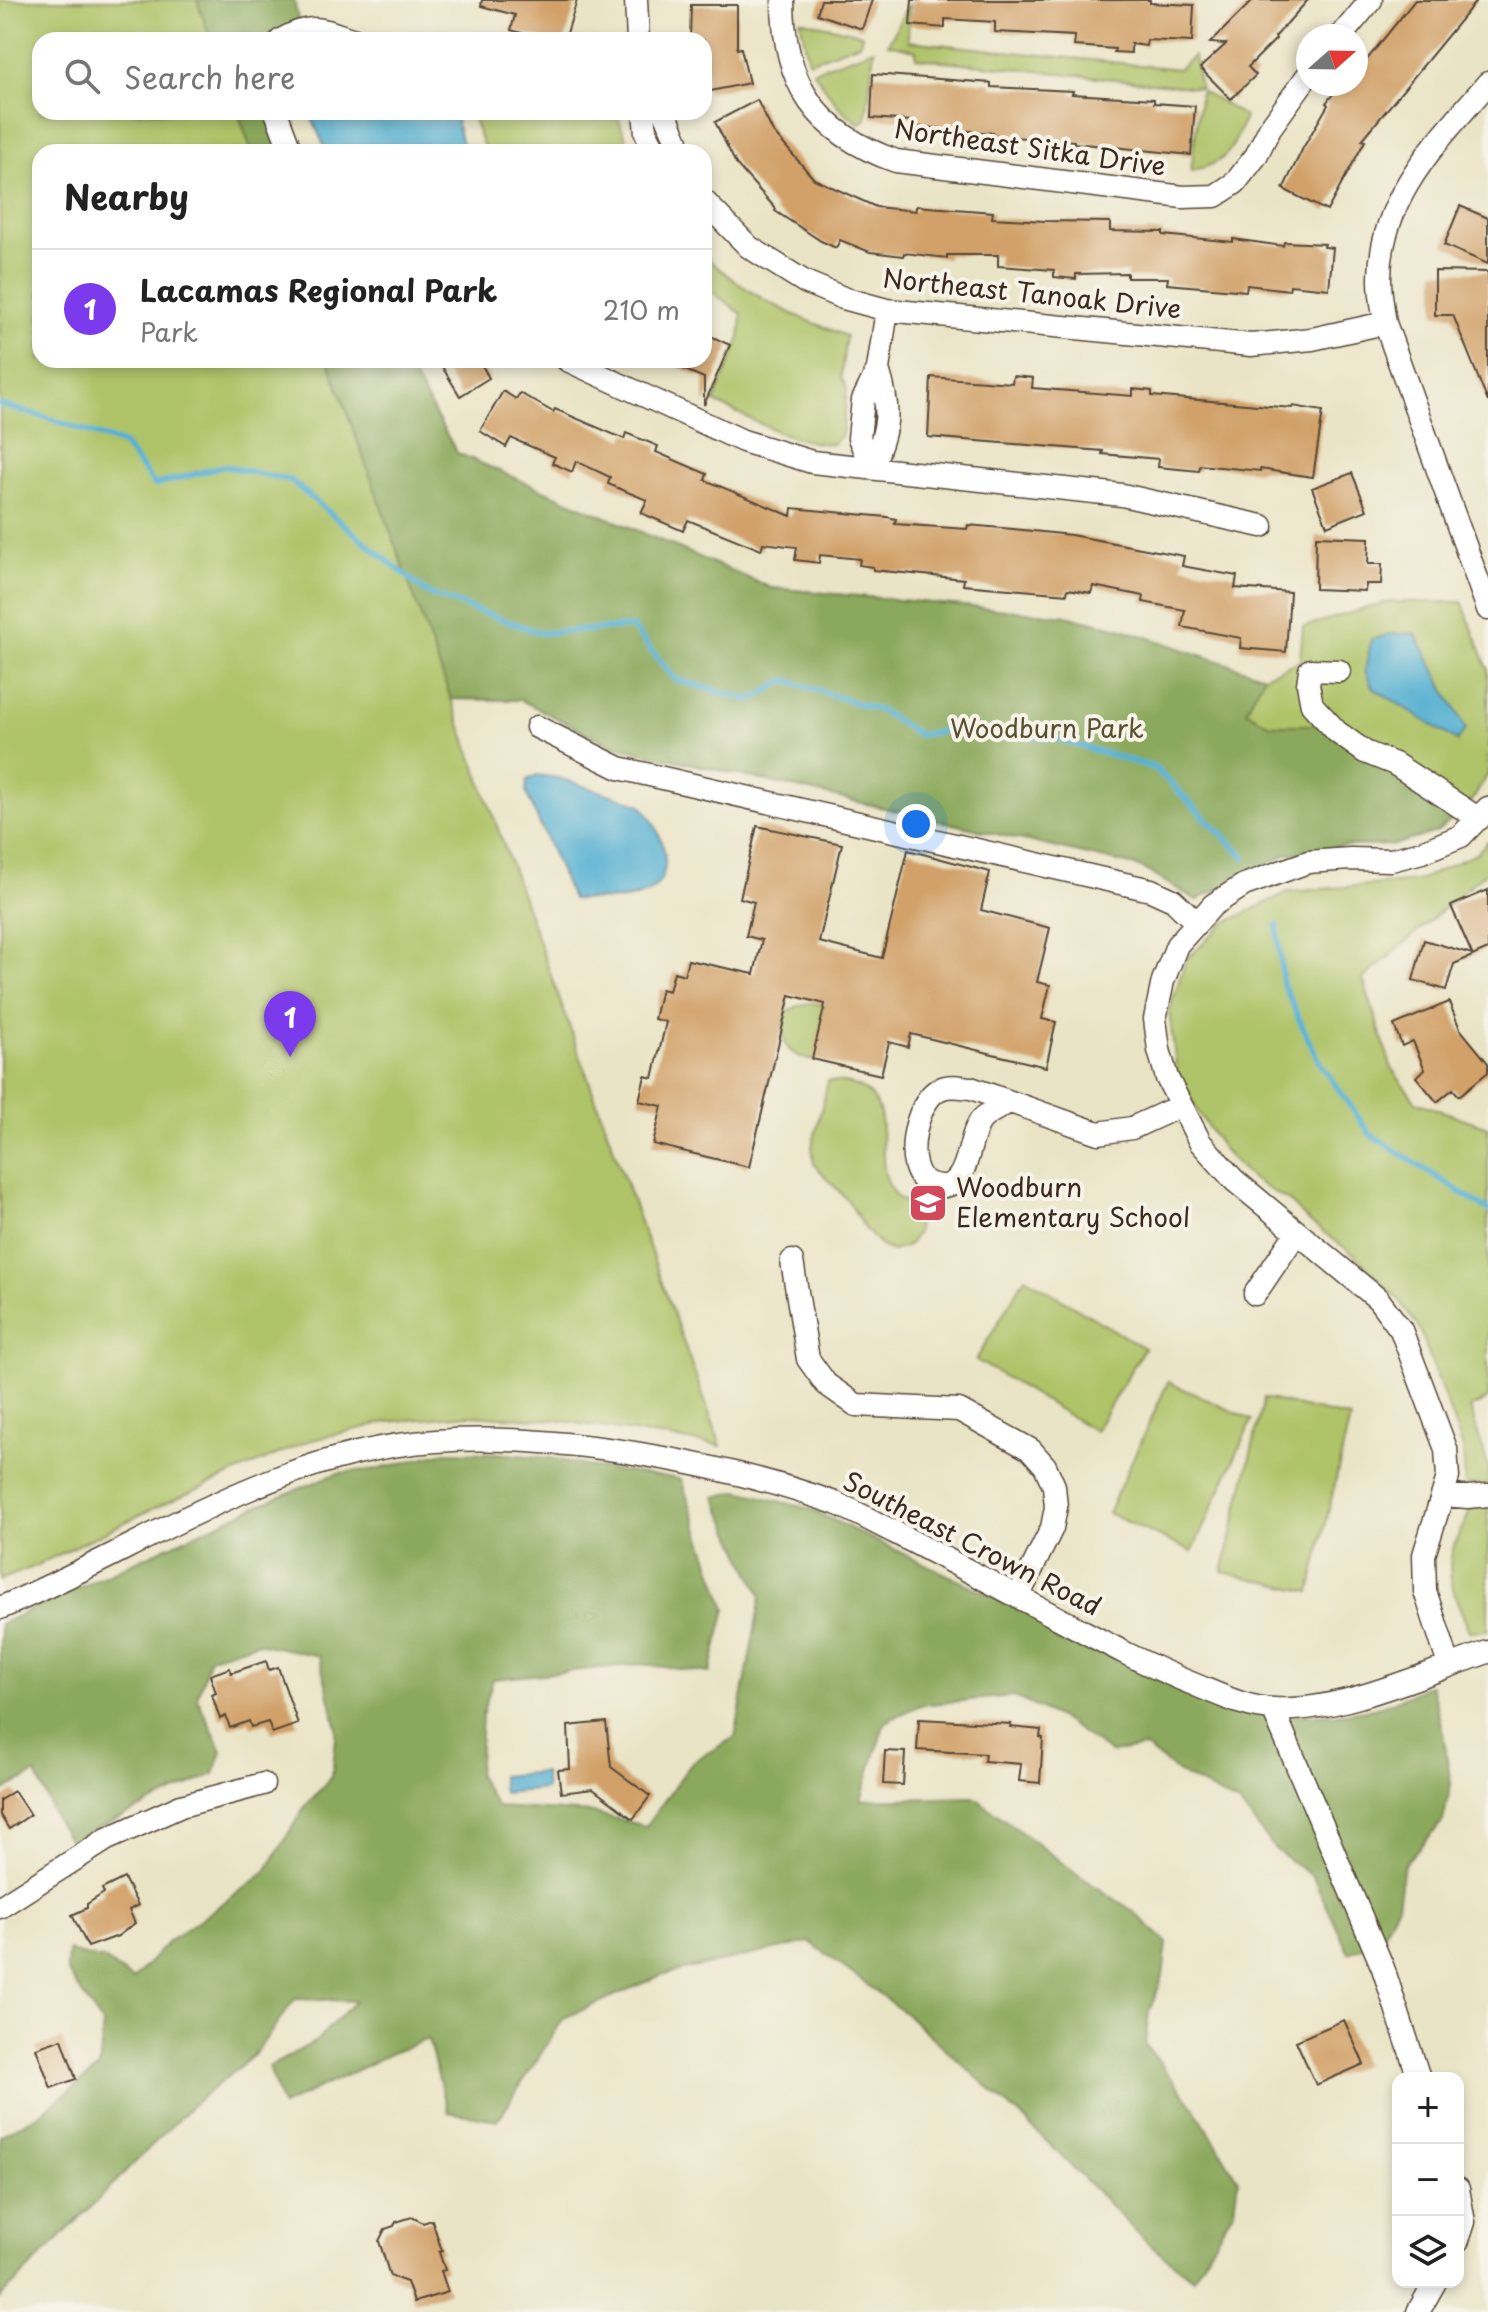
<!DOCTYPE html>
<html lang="en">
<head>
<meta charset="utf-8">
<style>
	:root { --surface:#fff; --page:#f6f6f6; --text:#222; --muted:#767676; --line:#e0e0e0; --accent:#7c3aed }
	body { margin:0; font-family:"Playpen Sans",sans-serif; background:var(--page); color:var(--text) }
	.controls { position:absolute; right:24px; bottom:24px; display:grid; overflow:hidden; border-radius:16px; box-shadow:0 4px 12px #0003 }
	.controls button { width:72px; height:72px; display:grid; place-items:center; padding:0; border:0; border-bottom:2px solid var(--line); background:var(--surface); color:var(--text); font:40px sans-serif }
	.compass { position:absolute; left:1296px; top:24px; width:72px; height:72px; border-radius:50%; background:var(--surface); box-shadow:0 4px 12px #0003; rotate:70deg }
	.you { position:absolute; left:916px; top:824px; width:28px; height:28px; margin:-20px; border:6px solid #fff; border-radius:50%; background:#1a73e8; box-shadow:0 0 0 12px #1a73e833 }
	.badge { display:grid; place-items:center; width:52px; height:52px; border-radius:50%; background:var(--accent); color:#fff; font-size:26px; font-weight:700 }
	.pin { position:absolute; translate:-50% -66px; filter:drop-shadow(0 2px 4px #0008) }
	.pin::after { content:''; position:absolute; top:42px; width:28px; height:24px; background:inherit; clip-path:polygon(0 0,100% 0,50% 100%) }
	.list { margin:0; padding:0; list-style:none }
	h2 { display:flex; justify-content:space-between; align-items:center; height:104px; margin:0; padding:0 32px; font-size:34px }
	h2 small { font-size:26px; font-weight:400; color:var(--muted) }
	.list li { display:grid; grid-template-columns:52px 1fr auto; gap:24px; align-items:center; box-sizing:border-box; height:120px; padding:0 32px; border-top:2px solid var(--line) }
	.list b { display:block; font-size:30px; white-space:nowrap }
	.list p { margin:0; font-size:26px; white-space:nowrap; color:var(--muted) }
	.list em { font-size:26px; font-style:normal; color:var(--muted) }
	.icon { flex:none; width:44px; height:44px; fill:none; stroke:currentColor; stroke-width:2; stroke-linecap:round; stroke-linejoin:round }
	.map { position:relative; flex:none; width:1488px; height:2312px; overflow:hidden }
	.search { position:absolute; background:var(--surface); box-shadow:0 4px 12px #0003; left:32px; top:32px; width:680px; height:88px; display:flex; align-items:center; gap:20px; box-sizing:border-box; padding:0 28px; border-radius:24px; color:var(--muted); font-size:30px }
	.panel { position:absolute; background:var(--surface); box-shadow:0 4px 12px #0003; left:32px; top:144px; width:680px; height:224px; border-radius:24px }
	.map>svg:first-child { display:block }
</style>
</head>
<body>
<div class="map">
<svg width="1488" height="2312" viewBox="0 0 1488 2312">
	<rect width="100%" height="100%" fill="#f7f3e8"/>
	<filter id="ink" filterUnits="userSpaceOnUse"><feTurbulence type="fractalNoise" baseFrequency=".0125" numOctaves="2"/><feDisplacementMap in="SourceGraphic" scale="16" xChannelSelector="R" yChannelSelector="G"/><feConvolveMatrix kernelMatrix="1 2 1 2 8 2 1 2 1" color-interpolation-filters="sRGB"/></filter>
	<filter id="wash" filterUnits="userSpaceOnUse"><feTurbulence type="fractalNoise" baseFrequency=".006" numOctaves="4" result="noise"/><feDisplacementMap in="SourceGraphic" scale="32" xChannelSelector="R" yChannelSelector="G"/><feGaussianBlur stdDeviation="1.8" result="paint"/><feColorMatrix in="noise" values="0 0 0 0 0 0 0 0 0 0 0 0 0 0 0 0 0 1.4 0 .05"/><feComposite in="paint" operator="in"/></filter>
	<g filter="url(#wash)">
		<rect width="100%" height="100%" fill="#eae4c6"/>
		<path fill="#afc367" stroke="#757642" stroke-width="2" fill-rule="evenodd" d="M0,0H197L211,40H40V112H238L252,152H40V360H404L457,453L771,588L1068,616L1119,628L1264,676L1300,661L1303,627L1387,602H1462L1488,669V774L1469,806L1436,832L1393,845L1342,846L1287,854L1197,900L1140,867L611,745L521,700L451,699L721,1446L556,1420L468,1415L387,1422L308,1441L148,1511L33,1567L0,1580ZM1415,633L1427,656L1457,741L1372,687Z
			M909,3L908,41L1178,69L1194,56L1200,88L916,58V50L888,44Z
			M800,20L862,34L860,43L809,62Z
			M874,49L866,119L859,124L839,107L813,71Z
			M1201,90L1245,117C1232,150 1228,163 1191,171Z
			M470,112H562L617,115L631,152H486Z
			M704,255C748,297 790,314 846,336L841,377L847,388L842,435L833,444C792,444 751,418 714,402L740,338L742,314L704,286Z
			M1488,841V870L1363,979L1392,1069L1416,1102L1488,1127V1399L1470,1408L1488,1466V1486L1465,1485L1463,1448L1419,1328L1398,1299L1356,1256L1311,1223L1289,1201L1252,1179L1225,1152L1198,1112L1177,1073L1169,1011L1186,960L1223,924L1288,892L1417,881L1477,853Z
			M812,1003L825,1006L813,1061C783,1054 780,1041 786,1013L800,1005Z
			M828,1081C836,1082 846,1082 853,1085C904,1102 866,1164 896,1196C901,1201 911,1204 918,1208L917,1233L907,1247L892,1251L881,1246L865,1229L849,1202L814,1164L812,1147Z
			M1025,1277L1144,1348L1095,1431L976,1360Z
			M1168,1382L1252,1420L1192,1552L1108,1513Z
			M1264,1398L1350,1418L1310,1592L1223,1572Z
			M1488,1505V1630L1469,1631C1460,1605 1445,1583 1452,1553C1455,1537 1467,1523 1471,1507Z"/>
		<path fill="#8ba95c" stroke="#636a3d" stroke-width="2" d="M197,0H294L298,19L273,40H211Z
			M238,112H268L284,152H252Z
			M328,360H404L457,453L771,588L1068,616L1119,628L1264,676L1246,711L1270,725H1318L1427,795L1453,819L1436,832L1393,845L1342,846L1287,854L1197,900L1140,867L611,745L521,700L451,699Z
			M445,1452L496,1453L551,1458L590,1467L681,1479L726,1609L710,1673L641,1664L493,1679L482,1716L478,1776L497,1807L593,1813L646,1826L692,1762L735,1737L761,1596L715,1497L739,1491L810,1509L1231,1710C1279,1713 1333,1721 1380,1706C1397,1701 1414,1692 1431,1685L1443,1733L1451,1784L1443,1821L1404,1864L1398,1905L1381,1939L1349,1953L1313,1877L1276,1850L1240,1805L1179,1773L1145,1747L1111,1753L1065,1721L1013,1696L920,1705L885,1722L861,1800L974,1797L1080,1876L1133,1911L1167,1943L1163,1976L1149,2012L1145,2044L1194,2107L1238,2180L1234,2209L1193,2278L1151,2246L1029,2124L906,2014L810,1942L661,1975L564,2018L498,2120L448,2112L428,2039L394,2052L282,2106L269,2067L316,2041L355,2001L295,1999L254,2055L189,2108L0,2298V2135L38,2115L99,2068L103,2025L67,1971L68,1951L106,1961L133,1980L168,1942L265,1873L303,1809L332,1776L337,1728L319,1656L257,1643L210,1657L197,1698L222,1751L214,1774L70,1841L56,1820L36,1773L0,1793V1624L261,1504L338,1473L379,1469Z"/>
		<path fill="#54b0d2" stroke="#486d78" stroke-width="2" d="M309,112H454L464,152H327Z
			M1415,633L1466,729L1457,741L1372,687L1365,670L1371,640L1390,634Z
			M537,775L559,778L640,804C661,827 683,879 642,895C625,902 591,899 572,899L526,792L527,780Z
			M544,1772L546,1789L503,1793L501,1776Z"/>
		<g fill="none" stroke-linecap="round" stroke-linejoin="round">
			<path stroke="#54b0d2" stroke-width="6" d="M0,405L45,417L123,444L155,485L224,466L290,480L427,593L541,633L632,627L676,680L752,700L786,680L881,711L919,735L960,728L1057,739L1155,768L1245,857
				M1277,925L1283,984L1318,1060L1370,1134L1488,1210"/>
		</g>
		<g id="blocks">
			<path fill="#d1a169" d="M482,0H577L565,40H545L511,30L515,15L481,6Z
				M821,0H872L862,29L817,14Z
				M912,0H1150V3L1194,5L1192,42L1147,40L1146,46L1131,44V53L1114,52L1115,49L1074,46L1075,36L995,32V22L945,19V28L910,25Z
				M1253,0H1308L1275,37L1276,39L1248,67L1256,75L1231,99L1200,68L1226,44L1210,43Z
				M1415,0H1477L1362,140L1365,141L1327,211L1283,189L1303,148L1328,105L1326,103L1337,89L1341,92L1347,84H1356V73Z
				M691,5H737V49L741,48L749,83L706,92L704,40H690Z
				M873,74L991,83V87L1073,91L1072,94L1154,99V103L1195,106L1191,155L1074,143V141L993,136V133L911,126V121L871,118Z
				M757,100L773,132L814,179L876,207L916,211V206L993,212L992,218L1044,221L1110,222V231L1163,232V235L1233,242V239L1283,246L1284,242L1325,244L1324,247L1333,248L1329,289L1290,285L1289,290L1247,285L1246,291L1167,284L1168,278H1127V273L1076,274V279L1054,277V270L998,266V255H947V258L904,253L903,256L870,252L840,240L836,248L821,241L775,211L776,209L736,164L715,122Z
				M1460,206L1488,218V264L1444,245Z
				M1435,271L1488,272V402L1453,315H1435Z
				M704,333L730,345L704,405V378L662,360H704Z
				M438,360H479L489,378L460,396Z
				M1013,376L1033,378L1032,388L1133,396V389L1152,391V396L1292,408L1293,406L1323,411L1313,477L1260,469V471L1200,465L1199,471L1158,467L1159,459L1102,454L1103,451L928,437L931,377L1012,383Z
				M503,391L516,399L520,393L553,412L555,409L624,439L626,433L658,446L656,452L707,474L705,480L791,516L792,508L887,517L896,519L895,524L967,529L968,525L1013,529L1071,535L1184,556L1182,566L1237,576L1235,588L1290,592L1286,652L1240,648L1241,638L1182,627L1185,610L1143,602L1144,596L1093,586L1091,593L1068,589L1067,594L963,585L964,579L873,570V567L859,565L860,559L820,555L819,563L795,560L797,547L763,543L761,550L688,520L683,531L641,513L647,500L608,484L610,477L576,461L572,472L552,463L555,457L511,438L506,447L480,431Z
				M1352,473L1367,510L1327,526L1312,488Z
				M1316,536L1369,538L1368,564H1382L1381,584H1366L1365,591L1315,589Z
				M757,826L842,844L819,942L882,958L908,850L990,872L981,910L1050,928L1037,982L1050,985L1042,1019L1056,1022L1046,1067L911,1034L908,1047L889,1042L881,1075L812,1059L825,1004L790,995L749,1167L653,1144L662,1106L639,1101L645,1076L653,1078L666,1022L654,1019L661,989L669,991L674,972L684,975L688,960L754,974L762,940L746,936L754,902L740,898Z
				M1488,890V949L1454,964L1446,990L1413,980L1424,940L1472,954L1451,906Z
				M1449,1002L1460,1029L1488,1063V1072L1459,1096L1453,1089L1437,1102L1416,1077L1425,1070L1413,1041L1402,1046L1394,1025Z
				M266,1661L269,1670L278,1667L298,1724L272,1733L268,1722L251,1727L249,1721L230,1728L226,1716L220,1719L212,1695L216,1693L210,1675L230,1668L231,1673Z
				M919,1719L1011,1724L1010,1727L1041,1730L1040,1737L1043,1738L1040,1783L1019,1781L1021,1764L984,1761L985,1754L917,1750Z
				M606,1722L611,1767L650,1796L633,1819L593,1789L561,1793L558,1770L570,1769L568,1726Z
				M885,1751L905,1752L903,1785L883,1784Z
				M14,1791L30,1815L9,1829L0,1815V1800Z
				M124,1878L138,1905L129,1910L135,1923L118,1936L88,1947L72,1915L87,1908V1904L104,1893L102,1889Z
				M1344,2020L1364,2064L1316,2085L1296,2041Z
				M62,2039L76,2079L51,2088L36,2048Z
				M412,2217L423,2223L432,2220L442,2251L439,2252L445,2270L441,2271L448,2292L414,2302L407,2282L390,2276L379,2241L385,2229L394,2226L396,2222Z"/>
		</g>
	</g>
	<g filter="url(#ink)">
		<use href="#blocks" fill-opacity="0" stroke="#554637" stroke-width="2"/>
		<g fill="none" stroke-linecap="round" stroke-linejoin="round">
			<defs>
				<path id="minor" d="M636,0L638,40
					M783,0C783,84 816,133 896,161L1183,197L1215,196L1235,183L1256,156L1270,128L1308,75
					M1341,36L1371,0
					M281,40C313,21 322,30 355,40
					M1488,83C1438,141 1379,198 1380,280C1380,294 1383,309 1385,323L1488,609
					M276,112L291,152
					M644,112L646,133L656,152
					M665,112L677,141L675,152
					M704,201L749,247L805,282L843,298L887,310L1251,345L1312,339L1385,323
					M567,360L743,441L812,462L1122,495L1262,526
					M872,468L859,438L863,400L878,369L887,310
					M872,468C888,425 892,414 878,369
					M1339,671L1310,670L1308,684L1312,705L1337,732L1365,752L1395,764L1479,819
					M537,727L619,768L1151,890L1173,900L1196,922
					M1009,1102C1001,1107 989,1112 982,1119C965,1137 972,1198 931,1184C899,1174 916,1098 940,1089C950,1084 961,1087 971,1088L1098,1133L1132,1128L1180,1106
					M792,1261L808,1359L826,1384L856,1405L959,1410L1031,1450L1045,1466L1054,1486L1056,1507L1052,1528L1018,1597
					M1255,1294L1297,1232
					M1443,1495L1468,1497L1488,1495
					M0,1608C143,1548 276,1451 436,1441C558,1433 720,1462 835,1503C855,1511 873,1522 892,1531C937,1554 982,1578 1026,1601C1083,1631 1138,1662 1198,1686C1222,1696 1247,1708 1274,1709C1340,1713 1425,1673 1488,1652
					M1449,1665L1425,1591L1424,1555L1448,1477L1446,1449L1401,1330L1378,1299L1234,1180L1200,1142L1167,1078L1159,1050L1155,1019L1163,981L1177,945L1213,905L1244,885L1308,862L1350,859L1391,860L1422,852L1461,836L1488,808
					M1273,1709L1383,1968L1419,2078
					M0,1907L107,1839L181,1806L263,1784
					M1458,2189L1464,2222L1458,2240
					M1418,2312L1435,2282"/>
			</defs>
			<use href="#minor" stroke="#554637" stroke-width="25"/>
			<use href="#minor" stroke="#fff" stroke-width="22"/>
		</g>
	</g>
	<defs>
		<symbol id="school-square" viewBox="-11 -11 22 22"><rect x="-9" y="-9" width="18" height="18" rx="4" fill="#d1495b" stroke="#f7f3e8"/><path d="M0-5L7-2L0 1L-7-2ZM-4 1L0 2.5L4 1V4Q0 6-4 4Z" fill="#fff"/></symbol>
	</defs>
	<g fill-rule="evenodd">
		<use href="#school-square" x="906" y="1181" width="44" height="44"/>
	</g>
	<g text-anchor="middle" stroke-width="8" stroke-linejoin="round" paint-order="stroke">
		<g font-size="26" fill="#3b2a1e" stroke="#f7f3e8">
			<text transform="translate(1030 148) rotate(8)" y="9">Northeast Sitka Drive</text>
			<text transform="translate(1032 294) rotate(6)" y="9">Northeast Tanoak Drive</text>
			<text transform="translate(972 1544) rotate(27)" y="9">Southeast Crown Road</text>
		</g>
		<g font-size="26" fill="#585030" stroke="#f7f3e8">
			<text x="1047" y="738">Woodburn Park</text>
		</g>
		<g font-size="26" fill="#3b2a1e" stroke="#f7f3e8" text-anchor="start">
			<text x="956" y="1197">Woodburn<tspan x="956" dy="30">Elementary School</tspan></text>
		</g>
	</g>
</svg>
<div class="controls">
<button>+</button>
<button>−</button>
<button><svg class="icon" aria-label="layers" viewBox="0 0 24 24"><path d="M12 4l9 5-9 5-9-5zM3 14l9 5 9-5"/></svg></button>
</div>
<svg class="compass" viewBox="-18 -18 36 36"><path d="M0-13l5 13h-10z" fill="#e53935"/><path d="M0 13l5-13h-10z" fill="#767676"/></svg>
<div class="you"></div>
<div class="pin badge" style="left:290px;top:1057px">1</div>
<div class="search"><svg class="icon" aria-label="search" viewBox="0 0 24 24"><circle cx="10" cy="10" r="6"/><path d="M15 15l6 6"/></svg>Search here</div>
<section class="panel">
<h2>Nearby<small></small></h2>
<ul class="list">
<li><span class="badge">1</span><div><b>Lacamas Regional Park</b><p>Park</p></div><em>210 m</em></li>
</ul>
</section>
</div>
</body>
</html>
